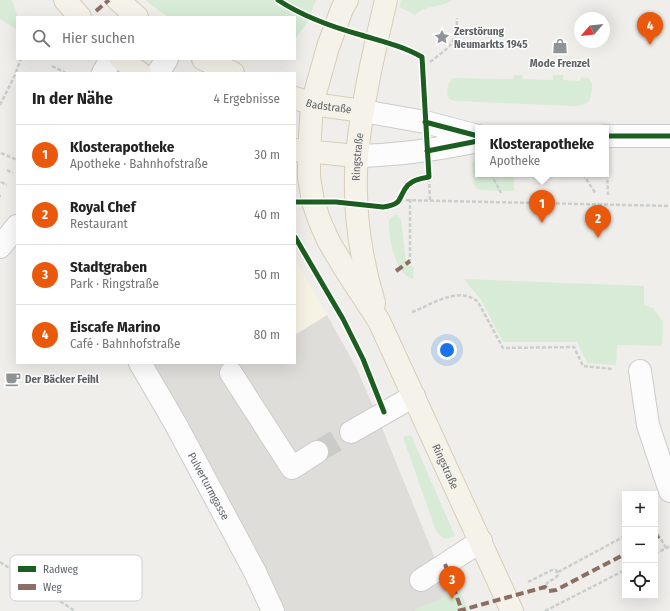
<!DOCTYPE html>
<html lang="de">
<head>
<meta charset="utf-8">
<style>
	:root { --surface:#fff; --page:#f6f6f6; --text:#222; --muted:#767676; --line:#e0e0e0; --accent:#ea580c }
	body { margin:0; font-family:"Fira Sans Condensed",sans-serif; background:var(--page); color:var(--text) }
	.controls { position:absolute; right:12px; bottom:12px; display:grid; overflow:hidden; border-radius:0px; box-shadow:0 4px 16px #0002 }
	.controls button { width:36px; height:36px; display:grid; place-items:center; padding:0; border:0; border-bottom:1px solid var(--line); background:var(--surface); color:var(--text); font:20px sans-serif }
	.compass { position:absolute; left:574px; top:12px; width:36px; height:36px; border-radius:50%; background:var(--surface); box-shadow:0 4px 16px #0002; rotate:242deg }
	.you { position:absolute; left:447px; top:350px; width:14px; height:14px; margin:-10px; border:3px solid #fff; border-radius:50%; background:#1a73e8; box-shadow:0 0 0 6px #1a73e833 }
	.badge { display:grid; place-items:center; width:26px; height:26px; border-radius:50%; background:var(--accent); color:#fff; font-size:13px; font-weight:700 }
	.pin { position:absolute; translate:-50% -33px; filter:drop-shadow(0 1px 2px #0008) }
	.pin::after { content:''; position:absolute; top:21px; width:14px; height:12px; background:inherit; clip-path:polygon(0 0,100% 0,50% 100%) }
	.popup { position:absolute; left:475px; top:125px; width:134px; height:52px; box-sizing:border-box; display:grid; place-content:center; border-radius:0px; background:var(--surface); filter:drop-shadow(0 1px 3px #0005); font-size:13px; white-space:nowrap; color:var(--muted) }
	.popup b { font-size:15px; color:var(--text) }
	.popup::after { content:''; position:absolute; left:50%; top:100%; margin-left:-8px; border:8px solid transparent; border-top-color:var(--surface) }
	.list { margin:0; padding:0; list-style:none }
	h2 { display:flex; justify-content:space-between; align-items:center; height:52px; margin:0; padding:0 16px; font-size:17px }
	h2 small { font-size:13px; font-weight:400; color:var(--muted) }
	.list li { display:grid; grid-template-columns:26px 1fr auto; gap:12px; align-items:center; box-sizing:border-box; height:60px; padding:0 16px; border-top:1px solid var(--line) }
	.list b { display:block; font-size:15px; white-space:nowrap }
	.list p { margin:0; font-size:13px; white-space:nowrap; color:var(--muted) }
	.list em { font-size:13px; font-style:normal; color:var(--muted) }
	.icon { flex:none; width:22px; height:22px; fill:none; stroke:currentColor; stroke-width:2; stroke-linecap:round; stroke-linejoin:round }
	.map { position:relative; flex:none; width:670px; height:611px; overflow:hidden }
	.search { position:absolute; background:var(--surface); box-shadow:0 4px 16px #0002; left:16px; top:16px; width:280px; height:44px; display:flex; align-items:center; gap:10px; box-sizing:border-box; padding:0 14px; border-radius:0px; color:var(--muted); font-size:15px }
	.panel { position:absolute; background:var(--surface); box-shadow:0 4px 16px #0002; left:16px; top:72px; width:280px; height:292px; border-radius:0px }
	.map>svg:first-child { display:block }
</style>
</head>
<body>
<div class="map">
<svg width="670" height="611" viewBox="0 0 670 611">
	<rect width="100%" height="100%" fill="#efeeea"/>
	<path fill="#f7f3e4" d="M295,259L327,315L295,335Z"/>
	<path fill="#dfddda" d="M327,315L356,367L376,413L450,595L414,611H283L146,363H295V335Z"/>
	<path fill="#d8ebd6" d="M0,0H12L18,17L17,30L0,19Z
		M147,0H316L307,23L295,39V17H168L146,1Z
		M401,0H452C439,9 427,4 415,15L399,7Z
		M514,75H522L523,79L553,80V75H563V80L580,81L581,77L588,78L592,83C592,100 590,106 573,106L456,101L449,99C446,91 447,82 454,78L513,79Z
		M478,160V174H514V191L481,190L476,188L474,184L472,164L473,161Z
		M397,214L401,220L406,262L409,265L414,267L413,279C395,275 388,236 389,220L393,216Z
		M464,279L644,286V305L653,308L663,322L662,346L617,345L616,365L587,363L577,342H503L481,300Z
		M411,435L455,536L445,539L439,535L436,531L403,437Z
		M460,590L469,611H414Z"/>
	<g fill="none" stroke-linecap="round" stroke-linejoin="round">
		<path stroke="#cbcbca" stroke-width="22" stroke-dasharray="22 11" stroke-linecap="butt" d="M317,452L351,432"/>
		<defs>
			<g id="minor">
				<path d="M103,73L111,59"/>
				<path d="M158,73L167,59"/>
				<path d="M363,111L425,122L478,136"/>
				<path d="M606,136H670"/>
				<path d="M357,156C401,155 436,150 478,141"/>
				<path d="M0,247L17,226"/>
				<path id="s1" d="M140,363L175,423L255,572L273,611"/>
				<path d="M640,371L648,425L670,491"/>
				<path d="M231,373L292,468L317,452"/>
				<path d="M351,432L414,396"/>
				<path d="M421,580L481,541"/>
			</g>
			<g id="major">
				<path d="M65,0L80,17"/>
				<path d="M118,0L137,17"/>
				<path id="s2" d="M347,0L342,9L328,47L312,104L309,152V177L313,202L320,222L329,242L345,269L379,321L512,611"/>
				<path d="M121,59L140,73"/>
				<path d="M203,59L233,73"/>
				<path id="s3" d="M295,98L312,104L363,111"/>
				<path d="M295,150L357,156"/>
				<path id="s4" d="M374,303C360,256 353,204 357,155C362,103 374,51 386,0"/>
			</g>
		</defs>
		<use href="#minor" stroke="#cbcccc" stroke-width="24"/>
		<use href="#major" stroke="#d7ceb8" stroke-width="24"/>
		<path stroke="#cacfcc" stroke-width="2.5" stroke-dasharray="4 2" stroke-linecap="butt" d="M454,41L468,46
			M430,62C449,47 457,45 457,18
			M52,66L66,73
			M0,105L13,79L21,59
			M1,153L17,160
			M7,170L13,173
			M606,170L607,169L608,195
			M491,174L501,193
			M583,174L596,194
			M429,178L430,200
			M1,182L7,185
			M0,196H1
			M410,199V261
			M400,200L670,206
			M412,312C431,305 459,285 478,302L503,348L574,347L583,366L613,369
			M655,529L666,548
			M655,554L670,546
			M0,562L75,611
			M558,572L625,536
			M528,582L552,570H556L558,575C554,581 548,579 545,587
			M545,611L625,570"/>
		<use href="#minor" stroke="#fdfcfc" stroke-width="22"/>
		<use href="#major" stroke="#f4f2e9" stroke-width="22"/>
		<path stroke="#8d6e63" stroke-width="4" stroke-dasharray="8 4" stroke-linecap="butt" d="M96,11L109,0
			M396,271L410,261
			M655,539L659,536
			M445,564L462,611
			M458,611L545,587L549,591L556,590L625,554"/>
		<defs>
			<path id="cycleway" d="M278,0C302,16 332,27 361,35C381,41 403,46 422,57L429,177C422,178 413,180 408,185C397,197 405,204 383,207L336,202H295
				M425,122L478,136
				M606,136H670
				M427,151L478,141
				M295,237L343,319L363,359L384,412"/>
		</defs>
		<use href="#cycleway" stroke="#fff" stroke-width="8"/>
		<use href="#cycleway" stroke="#1b5e20" stroke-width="5"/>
	</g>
	<defs>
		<symbol id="sight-bare" viewBox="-9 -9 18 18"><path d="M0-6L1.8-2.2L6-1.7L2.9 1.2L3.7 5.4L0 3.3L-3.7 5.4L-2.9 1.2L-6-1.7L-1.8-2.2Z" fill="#919496" stroke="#fff" stroke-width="2.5" paint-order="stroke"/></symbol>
		<symbol id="shop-bare" viewBox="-9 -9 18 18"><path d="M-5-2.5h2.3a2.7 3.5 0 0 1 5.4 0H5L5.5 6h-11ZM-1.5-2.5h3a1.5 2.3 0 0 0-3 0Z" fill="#919496" stroke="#fff" stroke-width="2.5" paint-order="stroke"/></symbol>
		<symbol id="cafe-bare" viewBox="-9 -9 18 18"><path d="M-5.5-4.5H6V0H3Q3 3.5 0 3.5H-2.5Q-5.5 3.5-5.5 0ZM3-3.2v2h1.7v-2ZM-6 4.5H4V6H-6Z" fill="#919496" stroke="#fff" stroke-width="2.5" paint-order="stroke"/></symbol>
	</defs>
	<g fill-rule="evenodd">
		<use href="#sight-bare" x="431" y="26" width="22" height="22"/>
		<use href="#shop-bare" x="549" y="35" width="22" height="22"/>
		<use href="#cafe-bare" x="2" y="368" width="22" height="22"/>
	</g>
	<g text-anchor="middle" stroke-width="3" stroke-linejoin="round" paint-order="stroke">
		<g font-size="11" font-weight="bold" fill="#5f6368" stroke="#fff" text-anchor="start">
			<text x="454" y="35">Zerstörung<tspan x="454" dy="13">Neumarkts 1945</tspan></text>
			<text x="560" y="67" text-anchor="middle">Mode Frenzel</text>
			<text x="25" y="383">Der Bäcker Feihl</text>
		</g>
		<g font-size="11" fill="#5f6368" stroke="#fff">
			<text dy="4" stroke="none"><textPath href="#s3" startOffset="35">Badstraße</textPath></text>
			<text dy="4" stroke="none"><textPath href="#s4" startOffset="148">Ringstraße</textPath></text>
			<text dy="4" stroke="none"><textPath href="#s2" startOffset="505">Ringstraße</textPath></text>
			<text dy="4" stroke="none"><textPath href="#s1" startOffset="141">Pulverturmgasse</textPath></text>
		</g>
	</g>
	<rect x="10" y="555" width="132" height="46" rx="6" fill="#fff" stroke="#cfd0d2" stroke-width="1"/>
	<rect x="18" y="566" width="18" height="6" fill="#1b5e20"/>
	<rect x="18" y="584" width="18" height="6" fill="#8d6e63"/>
	<g font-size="11" fill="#5f6368">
		<text x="43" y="573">Radweg</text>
		<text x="43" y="591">Weg</text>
	</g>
</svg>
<div class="controls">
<button>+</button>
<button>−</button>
<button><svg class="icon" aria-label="locate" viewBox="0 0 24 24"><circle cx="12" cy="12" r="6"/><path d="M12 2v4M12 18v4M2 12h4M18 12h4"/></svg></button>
</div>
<svg class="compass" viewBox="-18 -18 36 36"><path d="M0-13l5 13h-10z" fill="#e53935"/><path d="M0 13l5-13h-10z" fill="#767676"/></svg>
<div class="you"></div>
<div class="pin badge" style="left:542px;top:223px">1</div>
<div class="popup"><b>Klosterapotheke</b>Apotheke</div>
<div class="pin badge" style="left:598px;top:238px">2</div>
<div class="pin badge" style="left:452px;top:599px">3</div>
<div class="pin badge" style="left:650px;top:45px">4</div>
<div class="search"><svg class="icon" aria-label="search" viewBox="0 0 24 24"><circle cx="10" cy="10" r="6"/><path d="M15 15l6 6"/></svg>Hier suchen</div>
<section class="panel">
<h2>In der Nähe<small>4 Ergebnisse</small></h2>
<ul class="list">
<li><span class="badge">1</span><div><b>Klosterapotheke</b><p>Apotheke · Bahnhofstraße</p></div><em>30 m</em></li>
<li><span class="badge">2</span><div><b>Royal Chef</b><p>Restaurant</p></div><em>40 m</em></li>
<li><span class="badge">3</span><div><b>Stadtgraben</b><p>Park · Ringstraße</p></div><em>50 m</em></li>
<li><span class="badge">4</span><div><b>Eiscafe Marino</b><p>Café · Bahnhofstraße</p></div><em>80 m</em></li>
</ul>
</section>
</div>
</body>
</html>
